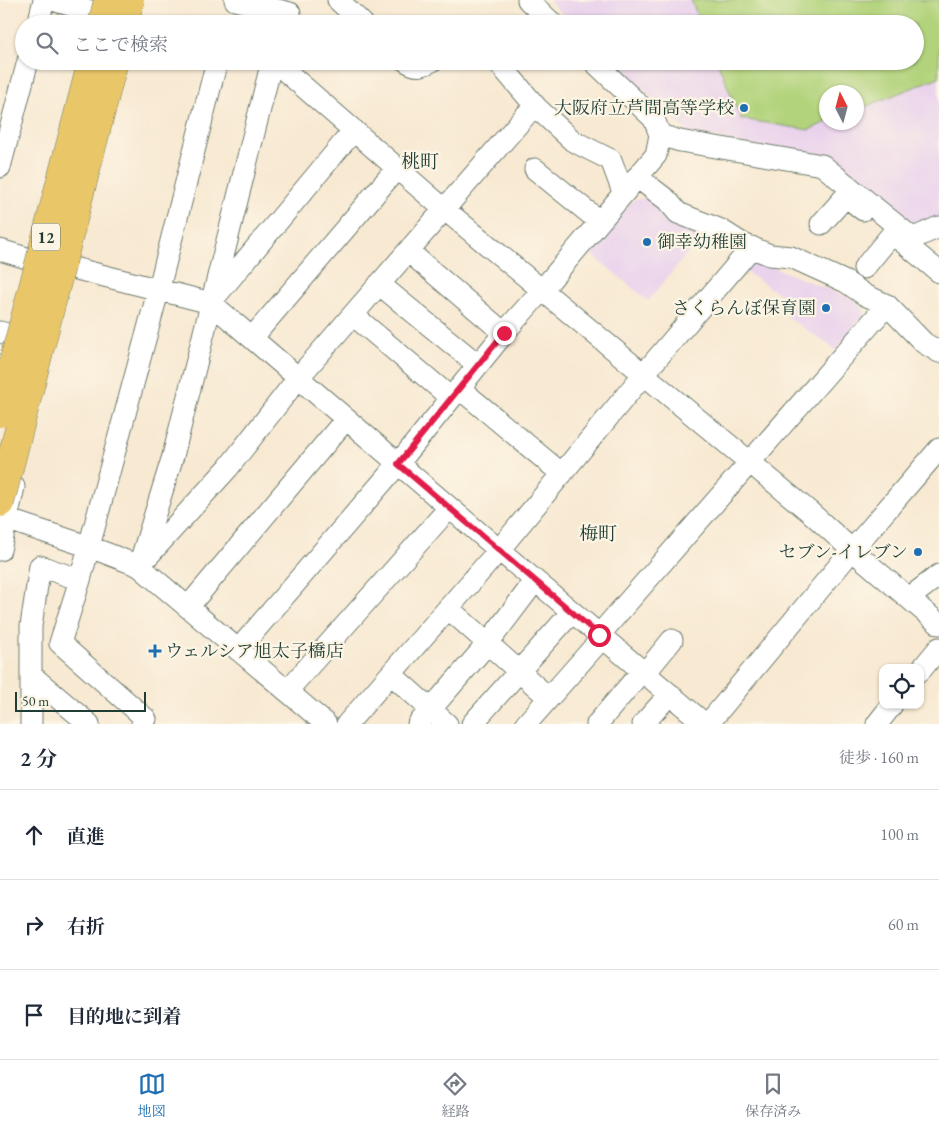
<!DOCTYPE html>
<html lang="ja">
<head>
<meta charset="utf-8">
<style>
	:root { --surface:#fff; --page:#f2f2f3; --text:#1f2937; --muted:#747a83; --line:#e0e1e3; --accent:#1f6fb2 }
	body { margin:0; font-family:"EB Garamond","Noto Serif JP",serif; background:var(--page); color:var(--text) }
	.controls { position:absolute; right:15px; bottom:15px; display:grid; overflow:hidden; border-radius:10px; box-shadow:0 1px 4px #0004 }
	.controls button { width:45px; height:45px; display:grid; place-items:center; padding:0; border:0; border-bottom:1px solid var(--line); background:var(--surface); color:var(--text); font:25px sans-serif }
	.compass { position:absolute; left:819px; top:85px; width:45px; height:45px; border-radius:50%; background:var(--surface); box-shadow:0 1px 4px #0004; rotate:354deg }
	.scale { position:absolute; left:15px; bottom:12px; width:131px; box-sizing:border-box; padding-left:5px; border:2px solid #1f3d34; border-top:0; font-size:14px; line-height:18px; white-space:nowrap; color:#1f3d34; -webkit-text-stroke:4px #fcf5e5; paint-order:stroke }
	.stop { position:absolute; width:15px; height:15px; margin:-11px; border:4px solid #e11d48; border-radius:50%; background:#fff }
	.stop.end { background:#e11d48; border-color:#fff; box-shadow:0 1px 5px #0008 }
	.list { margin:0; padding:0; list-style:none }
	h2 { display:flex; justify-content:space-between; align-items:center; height:65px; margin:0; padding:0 20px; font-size:21px }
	h2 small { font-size:16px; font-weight:400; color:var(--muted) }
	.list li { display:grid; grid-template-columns:32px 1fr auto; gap:15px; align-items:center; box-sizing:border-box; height:90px; padding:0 20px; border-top:1px solid var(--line) }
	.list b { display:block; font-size:19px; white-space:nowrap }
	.list em { font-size:16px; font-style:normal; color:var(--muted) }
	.icon { flex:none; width:28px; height:28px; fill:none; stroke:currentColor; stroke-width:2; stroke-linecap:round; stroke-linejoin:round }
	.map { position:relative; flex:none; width:939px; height:724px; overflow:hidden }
	.search { position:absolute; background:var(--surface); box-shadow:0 1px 4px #0004; left:15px; right:15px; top:15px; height:55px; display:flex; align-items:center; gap:12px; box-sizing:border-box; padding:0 18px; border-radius:28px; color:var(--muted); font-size:19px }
	.sheet { height:335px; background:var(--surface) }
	nav { display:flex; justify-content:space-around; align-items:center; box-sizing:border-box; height:70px; border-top:1px solid var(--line); background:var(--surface); font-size:14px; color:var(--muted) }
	nav a { display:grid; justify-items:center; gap:2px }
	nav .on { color:var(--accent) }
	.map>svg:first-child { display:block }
</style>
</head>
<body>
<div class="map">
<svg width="939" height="724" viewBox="0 0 939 724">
	<rect width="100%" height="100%" fill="#fcf5e5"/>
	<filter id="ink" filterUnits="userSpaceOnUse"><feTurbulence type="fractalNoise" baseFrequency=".02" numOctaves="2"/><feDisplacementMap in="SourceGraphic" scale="10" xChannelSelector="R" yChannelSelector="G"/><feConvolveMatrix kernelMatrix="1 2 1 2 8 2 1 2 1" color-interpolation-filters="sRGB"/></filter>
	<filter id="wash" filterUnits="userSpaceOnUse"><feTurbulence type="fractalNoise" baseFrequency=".0096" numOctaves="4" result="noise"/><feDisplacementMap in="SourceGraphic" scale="20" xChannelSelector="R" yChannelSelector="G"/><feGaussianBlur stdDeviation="1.12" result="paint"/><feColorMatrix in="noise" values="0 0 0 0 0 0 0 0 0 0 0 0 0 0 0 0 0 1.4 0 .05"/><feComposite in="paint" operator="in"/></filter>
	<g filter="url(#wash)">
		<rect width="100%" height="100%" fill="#f8e9d2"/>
		<path fill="#e9d1ed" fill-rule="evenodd" d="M548,0H939V218L913,228L825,160L689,133L613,61H915V24H573ZM826,92H856V122H826Z
			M645,198L705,232L648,301L589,252L633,200Z
			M762,263L860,302L864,314L836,350L786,316L793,303L743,270L747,264Z"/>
		<path fill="#b2d37b" stroke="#688858" d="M691,0H939V77L857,110L856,92H826L827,122L809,130L741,119L717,61H915V24H701Z"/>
	</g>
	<g filter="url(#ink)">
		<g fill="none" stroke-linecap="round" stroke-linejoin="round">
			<defs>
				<path id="minor" d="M52,0L119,19
					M235,0L290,13L286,24
					M338,0L363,24
					M528,0L553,24
					M38,24L44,0
					M406,61C416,68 422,66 432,61
					M497,61L537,108L573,141L611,160L623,192
					M593,61L654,119L660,135L656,155L542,290L811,513L852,550L939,624
					M660,135L680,141L822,165L911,237H916L939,227
					M0,167L28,61
					M535,169L599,221
					M637,177L667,200L678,213L721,230L743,244L770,255L791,257L846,282L865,295L887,305L924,343L939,352
					M821,224L846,196L863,210
					M893,234L939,272
					M0,250L30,259
					M408,251L504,333
					M49,257L73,268L211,303L499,550L347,724
					M864,268L892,234
					M379,284L478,365
					M215,297L354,130
					M353,315L451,398
					M0,332L11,335
					M252,338L397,168
					M459,388L562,474
					M0,517L90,547L139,566L326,724
					M0,550L14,487
					M141,559L173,456L272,61
					M139,566L228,468L298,378L526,115
					M80,580L159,288L217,61
					M909,598L939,575
					M188,607L346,419
					M448,608L549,698
					M599,635L887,305
					M238,650L398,464L504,333L542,290L444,209L274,61
					M920,671L939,648
					M645,673L672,640
					M391,674L447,724
					M31,675L89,724
					M287,691L449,508
					M31,724V626L40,566L80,580L60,643L146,719L142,724
					M418,724L488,643L535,581
					M472,724L572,612
					M526,724L602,638
					M597,724L642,671
					M643,724L670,694
					M705,724L499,550L643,375L752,247
					M708,724L852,550L939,449
					M877,724L892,705"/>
			</defs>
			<use href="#minor" stroke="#6b796b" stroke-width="23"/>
			<use href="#minor" stroke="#fff" stroke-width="21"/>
			<defs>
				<path id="highway-bridge" d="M102,24L108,0
					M124,24L130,0
					M0,413L92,61
					M0,503L114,61"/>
			</defs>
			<use href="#highway-bridge" stroke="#6b796b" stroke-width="29" stroke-linecap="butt"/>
			<use href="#highway-bridge" stroke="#e9c769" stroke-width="28"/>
		</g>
	</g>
	<g fill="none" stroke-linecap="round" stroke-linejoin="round" filter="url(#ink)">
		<path stroke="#e11d48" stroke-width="6" d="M504,333L398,464L599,635"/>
	</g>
	<g fill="#1f6fb2" stroke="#fcf5e5" stroke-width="2">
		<circle cx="744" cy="108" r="5"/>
		<circle cx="647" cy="242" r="5"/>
		<circle cx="826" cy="308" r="5"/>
		<circle cx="918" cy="552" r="5"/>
		<path d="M152.5 643.5h5v5h5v5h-5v5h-5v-5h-5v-5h5z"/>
	</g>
	<g text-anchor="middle" stroke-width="4.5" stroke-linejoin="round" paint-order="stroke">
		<rect fill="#fcf5e5" stroke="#617469" stroke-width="1" x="32" y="223.5" width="28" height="27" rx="4"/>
		<g font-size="16" font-weight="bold" fill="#1f3d34">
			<text x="46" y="243">12</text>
		</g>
		<g font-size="18" fill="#1f3d34" stroke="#fcf5e5" text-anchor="end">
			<text x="734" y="114">大阪府立芦間高等学校</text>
			<text x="657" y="248" text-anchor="start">御幸幼稚園</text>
			<text x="816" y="314">さくらんぼ保育園</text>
			<text x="908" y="558">セブン-イレブン</text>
			<text x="165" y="657" text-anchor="start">ウェルシア旭太子橋店</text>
		</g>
		<g font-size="19" fill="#1f3d34" stroke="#fcf5e5">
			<text x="420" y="168">桃町</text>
			<text x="598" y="540">梅町</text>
		</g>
	</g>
</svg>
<div class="controls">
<button><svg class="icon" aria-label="locate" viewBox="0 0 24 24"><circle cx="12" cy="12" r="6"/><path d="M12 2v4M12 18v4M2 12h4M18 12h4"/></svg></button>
</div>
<svg class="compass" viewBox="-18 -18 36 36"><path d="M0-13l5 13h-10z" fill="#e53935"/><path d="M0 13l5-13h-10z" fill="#747a83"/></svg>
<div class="scale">50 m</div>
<div class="stop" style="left:599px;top:635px"></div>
<div class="stop end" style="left:504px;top:333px"></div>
<div class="search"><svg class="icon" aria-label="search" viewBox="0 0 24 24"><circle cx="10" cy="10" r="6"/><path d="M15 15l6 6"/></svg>ここで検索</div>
</div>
<section class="sheet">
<h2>2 分<small>徒歩 · 160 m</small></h2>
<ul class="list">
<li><svg class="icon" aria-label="ahead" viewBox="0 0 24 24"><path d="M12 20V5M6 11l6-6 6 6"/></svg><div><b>直進</b></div><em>100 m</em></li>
<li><svg class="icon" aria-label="right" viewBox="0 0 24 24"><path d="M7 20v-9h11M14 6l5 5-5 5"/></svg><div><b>右折</b></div><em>60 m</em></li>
<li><svg class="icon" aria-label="arrive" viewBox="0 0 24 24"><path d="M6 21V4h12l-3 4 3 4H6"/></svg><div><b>目的地に到着</b></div></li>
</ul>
</section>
<nav>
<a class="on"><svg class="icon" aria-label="map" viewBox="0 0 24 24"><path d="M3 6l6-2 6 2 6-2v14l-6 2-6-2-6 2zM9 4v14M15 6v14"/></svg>地図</a>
<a><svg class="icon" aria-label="directions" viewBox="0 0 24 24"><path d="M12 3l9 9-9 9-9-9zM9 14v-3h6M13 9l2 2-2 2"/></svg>経路</a>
<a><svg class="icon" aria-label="saved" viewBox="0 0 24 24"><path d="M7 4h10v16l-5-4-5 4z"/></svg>保存済み</a>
</nav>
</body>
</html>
